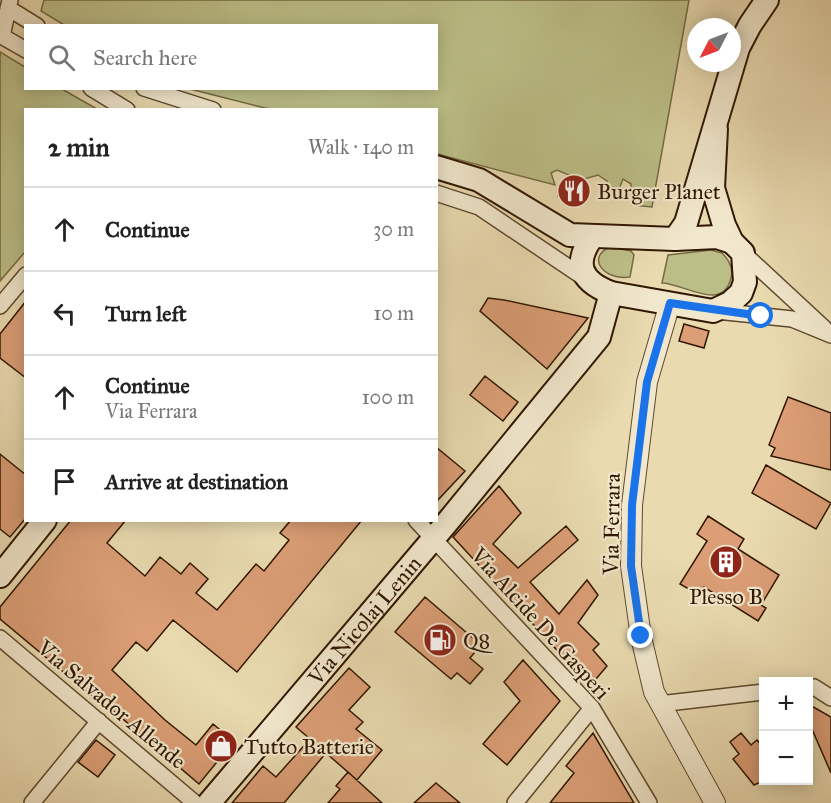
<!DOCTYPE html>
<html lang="en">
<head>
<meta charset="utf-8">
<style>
	:root { --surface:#fff; --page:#f2f2f2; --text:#222; --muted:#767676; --line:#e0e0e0 }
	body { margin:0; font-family:"IM FELL Great Primer",serif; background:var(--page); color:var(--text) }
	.controls { position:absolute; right:18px; bottom:18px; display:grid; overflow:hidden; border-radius:0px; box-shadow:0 3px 15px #0003 }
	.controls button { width:54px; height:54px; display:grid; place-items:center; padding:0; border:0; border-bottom:2px solid var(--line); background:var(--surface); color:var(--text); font:30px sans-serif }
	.compass { position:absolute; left:687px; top:18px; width:54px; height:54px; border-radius:50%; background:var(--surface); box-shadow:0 3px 15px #0003; rotate:228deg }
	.stop { position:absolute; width:18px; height:18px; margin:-14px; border:4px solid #1a73e8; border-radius:50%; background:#fff }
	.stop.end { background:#1a73e8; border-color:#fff; box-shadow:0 2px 6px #0008 }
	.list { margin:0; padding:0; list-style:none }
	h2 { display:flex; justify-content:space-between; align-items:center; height:78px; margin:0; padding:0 24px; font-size:26px }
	h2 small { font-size:20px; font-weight:400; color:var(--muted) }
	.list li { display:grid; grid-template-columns:39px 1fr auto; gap:18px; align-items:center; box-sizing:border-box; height:84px; padding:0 24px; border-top:2px solid var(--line) }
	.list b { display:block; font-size:22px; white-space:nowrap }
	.list p { margin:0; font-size:20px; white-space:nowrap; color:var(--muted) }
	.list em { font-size:20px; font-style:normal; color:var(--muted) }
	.icon { flex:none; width:33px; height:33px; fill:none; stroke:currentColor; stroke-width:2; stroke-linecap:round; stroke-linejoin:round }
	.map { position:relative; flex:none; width:831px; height:803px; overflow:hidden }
	.search { position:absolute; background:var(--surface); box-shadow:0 3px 15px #0003; left:24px; top:24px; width:414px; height:66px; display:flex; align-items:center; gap:15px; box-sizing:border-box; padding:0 21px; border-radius:0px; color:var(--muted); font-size:22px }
	.panel { position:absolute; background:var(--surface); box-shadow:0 3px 15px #0003; left:24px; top:108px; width:414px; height:414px; border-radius:0px }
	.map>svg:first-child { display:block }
</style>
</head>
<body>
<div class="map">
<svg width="831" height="803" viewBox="0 0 831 803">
	<rect width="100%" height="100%" fill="#e9dab0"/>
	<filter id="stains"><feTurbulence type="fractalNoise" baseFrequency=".00333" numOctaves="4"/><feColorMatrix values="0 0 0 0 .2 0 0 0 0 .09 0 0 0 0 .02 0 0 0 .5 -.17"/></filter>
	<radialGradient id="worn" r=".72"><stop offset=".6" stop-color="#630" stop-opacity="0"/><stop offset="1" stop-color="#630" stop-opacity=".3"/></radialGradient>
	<path fill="#bcbe87" stroke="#766a44" stroke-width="1.5" d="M44,0H689L652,207L632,205L631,184L623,179L619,189L613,187L608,191L605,187L607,181L598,175L581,180L557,170L551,173L555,185L437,154L436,110L269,109L190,89L436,88V26L64,25L41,11Z
		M0,52L25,67L26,88L62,89L97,109L26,110L25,252L0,281Z
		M610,247L631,251L634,255L630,277C605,281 585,258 610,247Z
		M711,250L722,253C729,260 734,268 731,278C723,313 683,283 662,283L668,255Z"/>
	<path fill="#db9e76" stroke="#311701" stroke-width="1.5" d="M563,180L589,187L585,203L558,196Z
		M488,298L504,300L588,318L547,369L480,311Z
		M26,301V378L0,358V334Z
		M684,324L709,331L704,348L679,341Z
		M485,376L518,402L503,421L470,395Z
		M788,397L831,413V470L771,456L775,448L769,445Z
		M436,447L465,471L436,502Z
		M0,454L26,475V518L10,537L0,529Z
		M766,465L831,503L816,529L752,493Z
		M499,486L521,513L493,544L518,568L566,526L578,540L530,582L559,614L587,580L598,595L578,623L599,644L593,650L607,666L590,686L453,537Z
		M708,516L744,539L738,549L779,575L761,605L766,608L758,621L704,587L699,595L680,584L707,541L697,534Z
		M71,520H126L107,543L145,576L160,557L181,574L190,563L208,579L196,593L217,610L256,564L264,571L289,540L280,533L291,520H362L237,672L173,620L147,651L136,642L112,670L165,720L196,745L213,724L234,741L199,784L97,697L96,699L0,619V607Z
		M425,597L481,645L470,658L483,669L470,684L457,673L451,679L395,632Z
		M523,660L560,701L507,765L483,744L520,701L504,682Z
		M349,668L370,687L349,710L363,722L356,729L382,750L357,780L326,753L284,803H232L263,766L276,777L310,739L296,727Z
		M808,704L831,717V773L808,720Z
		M593,733L634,803H550L574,773L566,766Z
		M741,733L751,745L757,740L764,748L765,780L754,785L733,759L739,754L730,742Z
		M96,740L115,755L98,777L78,762Z
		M348,772L382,803H328L340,789L336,786Z
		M436,783L460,803H414Z"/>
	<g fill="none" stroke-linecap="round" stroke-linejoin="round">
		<defs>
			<path id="minor" d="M8,8L37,26
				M0,35L26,50
				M2,36L10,0
				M91,88L127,110
				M144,88L213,110
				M436,193L479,207L586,279
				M743,253L824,328
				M0,306L26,275
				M716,311L792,319L831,335
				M416,520L592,708L649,803
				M0,638L195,803
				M808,688L814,687L831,698
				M659,704L764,692
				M32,803L99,721
				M515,803L592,708"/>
			<path id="tertiary" d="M670,303L647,382L632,505L631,566L641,637L654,692L715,803"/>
			<g id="secondary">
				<path d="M436,167L479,180L570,235L675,239L717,237L732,242"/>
				<path d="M593,236C573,263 580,281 611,293L713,311L730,303L741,293L745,282L743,253L732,242L724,225L713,188L716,129"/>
				<path d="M675,239L686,223L738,48L750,25L767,0"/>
				<path d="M0,576L45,520"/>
				<path id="s1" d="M209,803L445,525L599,337L611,293"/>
			</g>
		</defs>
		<use href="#minor" stroke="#5f482d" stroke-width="18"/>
		<use href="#tertiary" stroke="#5f482d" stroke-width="22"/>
		<use href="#secondary" stroke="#311701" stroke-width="26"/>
		<use href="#minor" stroke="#f1e7cc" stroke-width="15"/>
		<use href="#tertiary" stroke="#f1e7cc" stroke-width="20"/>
		<use href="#secondary" stroke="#f1e7cc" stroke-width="22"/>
	</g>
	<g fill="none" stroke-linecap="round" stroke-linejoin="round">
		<path stroke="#1a73e8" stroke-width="8" d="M641,636L631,566L632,505L647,382L670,303L761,316"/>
	</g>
	<defs>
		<symbol id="restaurant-disc" viewBox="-11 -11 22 22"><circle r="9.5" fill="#8f2418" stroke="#f1e7cc"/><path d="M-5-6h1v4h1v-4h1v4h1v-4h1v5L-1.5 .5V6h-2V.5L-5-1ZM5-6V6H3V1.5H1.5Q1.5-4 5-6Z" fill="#fff"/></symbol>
		<symbol id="building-disc" viewBox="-11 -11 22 22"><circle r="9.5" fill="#8f2418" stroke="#f1e7cc"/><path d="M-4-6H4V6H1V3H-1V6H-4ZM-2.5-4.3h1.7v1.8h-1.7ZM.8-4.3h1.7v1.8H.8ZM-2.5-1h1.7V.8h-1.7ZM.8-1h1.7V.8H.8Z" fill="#fff"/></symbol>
		<symbol id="fuel-disc" viewBox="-11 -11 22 22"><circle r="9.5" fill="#8f2418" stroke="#f1e7cc"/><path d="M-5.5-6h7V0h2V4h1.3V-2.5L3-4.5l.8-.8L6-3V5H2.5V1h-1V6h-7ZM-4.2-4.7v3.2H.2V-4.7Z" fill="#fff"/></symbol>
		<symbol id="shop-disc" viewBox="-11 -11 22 22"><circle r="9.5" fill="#8f2418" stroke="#f1e7cc"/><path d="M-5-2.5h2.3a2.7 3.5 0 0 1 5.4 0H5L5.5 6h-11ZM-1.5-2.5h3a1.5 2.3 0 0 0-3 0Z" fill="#fff"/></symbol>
	</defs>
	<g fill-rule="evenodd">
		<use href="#restaurant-disc" x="555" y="172" width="38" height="38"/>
		<use href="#building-disc" x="707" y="543" width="38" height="38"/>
		<use href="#fuel-disc" x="421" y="621" width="38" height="38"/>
		<use href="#shop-disc" x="202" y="727" width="38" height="38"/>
	</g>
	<g text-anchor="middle" stroke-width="4.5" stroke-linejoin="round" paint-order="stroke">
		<g font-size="22" fill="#311701" stroke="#f1e7cc" text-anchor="start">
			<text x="597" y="199">Burger Planet</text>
			<text x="726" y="604" text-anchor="middle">Plesso B</text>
			<text x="463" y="648">Q8</text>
			<text x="244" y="754">Tutto Batterie</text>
		</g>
		<g font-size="22" fill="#311701" stroke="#f1e7cc">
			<text transform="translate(611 524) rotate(-89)" y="8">Via Ferrara</text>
			<text dy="8" stroke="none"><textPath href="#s1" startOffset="240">Via Nicolaj Lenin</textPath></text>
			<text transform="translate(541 623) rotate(48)" y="8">Via Alcide De Gasperi</text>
			<text transform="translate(112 704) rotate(40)" y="8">Via Salvador Allende</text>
		</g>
	</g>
	<rect width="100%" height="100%" filter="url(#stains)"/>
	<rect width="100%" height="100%" fill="url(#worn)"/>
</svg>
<div class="controls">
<button>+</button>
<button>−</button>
</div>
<svg class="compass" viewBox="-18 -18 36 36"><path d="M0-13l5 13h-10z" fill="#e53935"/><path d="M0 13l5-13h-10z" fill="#767676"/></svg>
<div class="stop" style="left:761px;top:316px"></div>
<div class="stop end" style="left:641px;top:636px"></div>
<div class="search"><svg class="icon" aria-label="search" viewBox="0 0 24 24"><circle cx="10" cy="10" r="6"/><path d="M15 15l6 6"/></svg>Search here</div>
<section class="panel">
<h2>2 min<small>Walk · 140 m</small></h2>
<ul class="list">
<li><svg class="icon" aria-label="ahead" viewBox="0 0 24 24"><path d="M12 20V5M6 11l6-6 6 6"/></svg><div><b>Continue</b></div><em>30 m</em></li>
<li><svg class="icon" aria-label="left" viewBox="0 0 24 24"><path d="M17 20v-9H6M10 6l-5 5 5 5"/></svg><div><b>Turn left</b></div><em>10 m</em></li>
<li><svg class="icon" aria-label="ahead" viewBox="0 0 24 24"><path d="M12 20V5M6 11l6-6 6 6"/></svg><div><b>Continue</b><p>Via Ferrara</p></div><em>100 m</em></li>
<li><svg class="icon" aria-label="arrive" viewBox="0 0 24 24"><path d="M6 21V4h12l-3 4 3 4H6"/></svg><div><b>Arrive at destination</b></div></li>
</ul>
</section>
</div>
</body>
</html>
